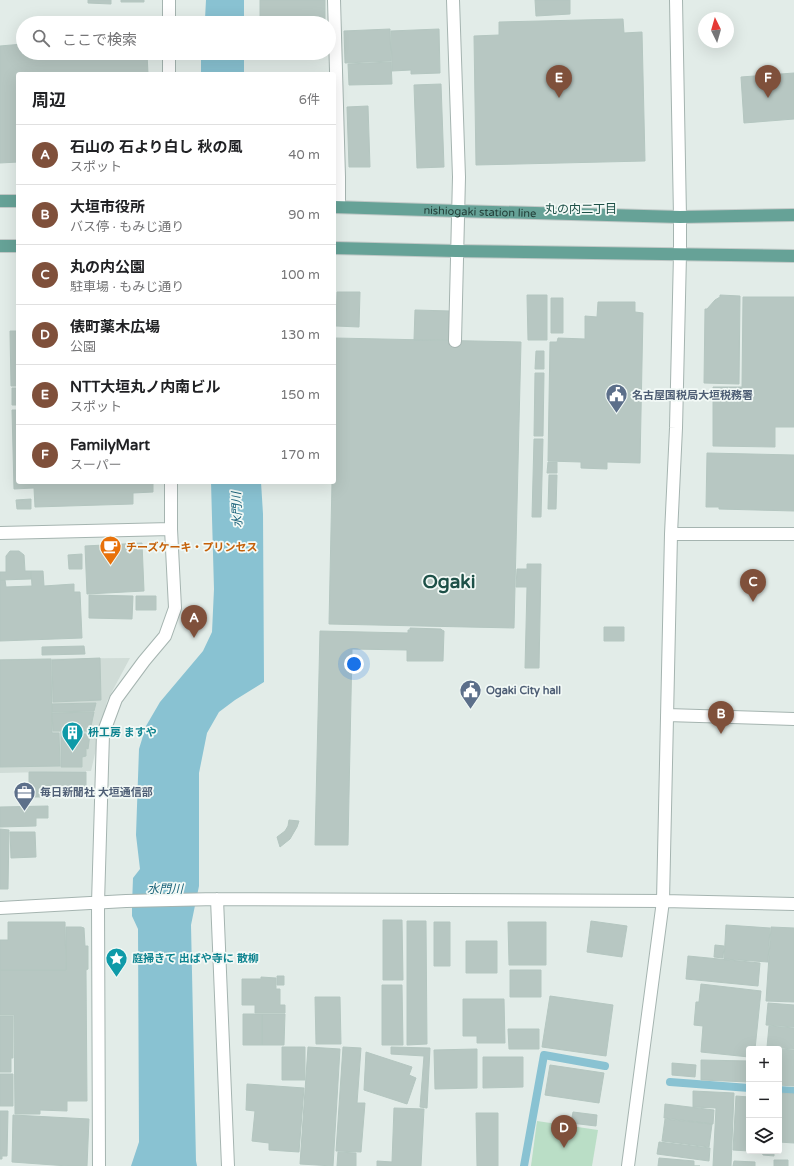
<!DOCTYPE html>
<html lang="ja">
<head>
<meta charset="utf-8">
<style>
	:root { --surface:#fff; --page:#f2f2f2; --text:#202124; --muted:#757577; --line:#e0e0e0; --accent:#7f503b }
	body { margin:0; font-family:"Varela Round","Noto Sans JP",sans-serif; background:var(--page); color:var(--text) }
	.controls { position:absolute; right:12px; bottom:12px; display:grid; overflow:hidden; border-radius:4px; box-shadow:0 4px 16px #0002 }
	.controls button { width:36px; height:36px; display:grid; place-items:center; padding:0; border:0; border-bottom:1px solid var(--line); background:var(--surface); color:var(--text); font:20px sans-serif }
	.compass { position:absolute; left:698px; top:12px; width:36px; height:36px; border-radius:50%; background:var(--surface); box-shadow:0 4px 16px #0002; rotate:355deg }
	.you { position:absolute; left:354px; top:664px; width:14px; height:14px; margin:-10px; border:3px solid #fff; border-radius:50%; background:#1a73e8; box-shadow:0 0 0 6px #1a73e833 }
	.badge { display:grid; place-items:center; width:26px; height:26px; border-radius:50%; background:var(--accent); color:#fff; font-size:13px; font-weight:700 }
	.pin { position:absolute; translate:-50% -33px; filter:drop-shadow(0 1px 2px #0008) }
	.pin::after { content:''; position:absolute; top:21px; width:14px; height:12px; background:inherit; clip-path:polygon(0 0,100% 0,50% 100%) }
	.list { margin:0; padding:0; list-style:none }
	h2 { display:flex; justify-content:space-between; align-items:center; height:52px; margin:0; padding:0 16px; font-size:17px }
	h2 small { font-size:13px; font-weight:400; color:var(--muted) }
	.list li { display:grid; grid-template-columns:26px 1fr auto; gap:12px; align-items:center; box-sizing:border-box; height:60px; padding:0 16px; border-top:1px solid var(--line) }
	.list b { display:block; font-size:15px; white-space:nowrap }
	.list p { margin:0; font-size:13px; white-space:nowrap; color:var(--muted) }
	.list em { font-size:13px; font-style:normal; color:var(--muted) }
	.icon { flex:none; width:22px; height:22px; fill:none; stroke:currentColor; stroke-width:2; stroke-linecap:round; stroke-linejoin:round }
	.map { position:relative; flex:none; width:794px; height:1166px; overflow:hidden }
	.search { position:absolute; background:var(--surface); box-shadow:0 4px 16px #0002; left:16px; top:16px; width:320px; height:44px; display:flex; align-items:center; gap:10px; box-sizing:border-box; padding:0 14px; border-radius:22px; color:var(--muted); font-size:15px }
	.panel { position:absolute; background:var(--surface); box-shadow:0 4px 16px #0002; left:16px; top:72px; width:320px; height:412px; border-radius:4px }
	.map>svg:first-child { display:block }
</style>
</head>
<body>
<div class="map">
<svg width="794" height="1166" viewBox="0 0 794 1166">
	<rect width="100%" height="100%" fill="#e2ece8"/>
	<path fill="#d0dcd7" d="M130,658L107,701L91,771L0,773V659Z"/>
	<path fill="#badec6" d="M537,1121L598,1130L592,1166H531Z"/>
	<path fill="#89c2d2" d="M206,0H244V23H200V20L205,19Z
		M201,53H244V74H201Z
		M211,482H261L263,514L264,682L235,700L219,712L207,733L199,773V886L191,925L196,1161L197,1166H131L139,1142L138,929L132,916V905L133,878L140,869L136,835L139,749L146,726L160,702L203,651L212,632L214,589Z"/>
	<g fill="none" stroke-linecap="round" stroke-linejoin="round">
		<path stroke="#89c2d2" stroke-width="8" d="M670,1082L749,1088
			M779,1090L794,1091
			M524,1166L544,1055L605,1066"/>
	</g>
	<path fill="#b7c7c2" stroke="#b4c6c0" d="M88,0H111V4L88,3Z
		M121,0H144V2H121Z
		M260,0H325V23H260Z
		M535,0H570V14L536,16Z
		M623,19L624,33L642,32L645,161L476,165L474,36L499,35V22Z
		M390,29L391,61L345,63L344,31Z
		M439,29L440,73L411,74V70L392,71L391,31Z
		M23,44V53H147L148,74H18V162L0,163V46Z
		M391,62L392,84L349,85L348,64Z
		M794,73V119L744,123L741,77Z
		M441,84L444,167L417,168L414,85Z
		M368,106L370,167H349L347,107Z
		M337,292H360L359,327L336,326Z
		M527,295H547V340H528Z
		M720,295L740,296L739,384L704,383L705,309H707L715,300L720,297Z
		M743,297H794V427H775V447L713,446V387H742Z
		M551,298H563V333H551Z
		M598,302H635V312L643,313L640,463L607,462V469L581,468V462L548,461L550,342H557L558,338L585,339V316L597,317Z
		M415,310L450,311L449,340H414Z
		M10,331H18V386H11Z
		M335,338L521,342L514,628L329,624L332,482H334Z
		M536,351H544V369H535Z
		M535,373H544L543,436H534Z
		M12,388H18V405H12Z
		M12,410H18V482H153V492L133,493V504L35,507L34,488L14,489Z
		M534,439H543L541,517H532Z
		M707,453L794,455V511L719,509V507H706Z
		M548,462H557V473H547Z
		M549,475H557L556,509H548Z
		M31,499V509H17L16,500Z
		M142,543L144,591L87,594L85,546Z
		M10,551H19L24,555L25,571H31V579L0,580V572H6V556Z
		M82,554V569H69L68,555Z
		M527,564H541L539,668H525L527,587H516L517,569H527Z
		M31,571H43L44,586L74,584V592H80L82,638L0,641V580H5L6,587L32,586Z
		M89,595L133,596L132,619L89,618Z
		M136,596H156V610H136Z
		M604,627H624V641H604Z
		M410,628L441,629L442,630L444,631L443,661H407V650L352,649L348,845H315L320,631L408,633V630H410Z
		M84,646L85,654L42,655V647Z
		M100,658L101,700L53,702L52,660Z
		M51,659L52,733H59L60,766L0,767V660Z
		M96,703L94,711L52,712V704Z
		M94,712L90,731H53L52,713Z
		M61,732L79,733V734H90L88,749L86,748V756L82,757V767H61Z
		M29,772H86V797H29Z
		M48,806V818H36V826L0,827V807Z
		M289,820L299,821L297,827L290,839L280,847L277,837L285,831L288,826Z
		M0,829L9,830L8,889H0Z
		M10,832H35L36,857L11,858Z
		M383,920H402L403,980H383Z
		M407,921H426L427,1044L407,1045Z
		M591,921L627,926L622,957L587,952Z
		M8,922H65L66,970H0V940H8Z
		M434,922H450V966H434Z
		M508,922H546V965H509Z
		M726,925L770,928L768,962L724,959Z
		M66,927H81L84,928L85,946H88V969L86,970L87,1101H67V1111L40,1110V1114H15L14,1015H0V970H66Z
		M771,927L794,928V1002L766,1001Z
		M466,941H497V973H466Z
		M715,945L724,946L723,958L714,957Z
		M688,956L760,963L758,986L686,979Z
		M510,970H541V997H510Z
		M277,976H284V985H277Z
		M261,977L276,978V989H280V1005H285V1013H255V1005H242V979H261Z
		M701,984L761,991L755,1049H749V1057L701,1052L703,1026L694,1025L696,1002H699Z
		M382,985H402L403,1045H382Z
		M550,996L613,1005L606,1056L542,1047Z
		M315,997H340L341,1044H316Z
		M463,999H504L505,1043H477V1036H463Z
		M768,1003L794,1005V1027L766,1025Z
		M243,1014H262V1045H243Z
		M262,1014H285L284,1045H262Z
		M0,1016H13V1058H11V1072H0Z
		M769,1026L794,1028V1049L767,1047Z
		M508,1029H539V1049H509Z
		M282,1047H305V1080H282Z
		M308,1047L340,1049L333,1166L300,1164Z
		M343,1047L361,1048L357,1103H365L361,1152L336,1151Z
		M391,1047L430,1048L427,1108L420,1107L424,1056L391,1054Z
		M477,1049V1088L435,1089L434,1050Z
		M779,1049L794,1050V1086L779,1085Z
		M366,1052L412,1067L409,1075L416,1078L407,1104L364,1090Z
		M483,1057H523V1087L483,1088Z
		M701,1060L749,1061V1082L701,1080Z
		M672,1063L696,1065L695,1077L672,1075Z
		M550,1065L604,1073L599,1103L545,1095Z
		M0,1074H13V1106H0Z
		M247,1084L304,1088L299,1152L269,1150V1143L252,1141L255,1111L246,1110Z
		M693,1091L734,1093L731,1166H713L716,1108L693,1107Z
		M779,1093L794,1094V1143L779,1142Z
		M736,1096L749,1097V1151L733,1150Z
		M665,1104L714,1110L713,1124L664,1118Z
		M394,1108L424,1109L421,1166H377V1161L392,1162Z
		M0,1111H8L7,1156H2V1159H0Z
		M573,1112L597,1115L596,1126L571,1123Z
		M476,1113H498V1166H477Z
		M13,1115L89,1119L87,1166H68L12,1162Z
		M665,1119L712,1124L709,1147L662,1141Z
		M659,1142L710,1148L709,1161L657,1154Z
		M751,1151H774V1156L763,1155L762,1152Z
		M338,1152L356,1153V1166H337Z
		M659,1158L694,1161V1166H700H658Z
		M774,1160H788V1166H774Z
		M734,1161L755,1162V1166H733Z"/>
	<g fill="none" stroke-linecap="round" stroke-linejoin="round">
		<defs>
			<path id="minor" d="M169,0V23
				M334,0L339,177V207
				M453,0L459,177L455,341
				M169,53V74
				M0,533L171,529
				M671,534H794
				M667,715L794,719
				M217,899L228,1166
				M0,908L126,901L217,899L663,901L794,904
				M99,1166L98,903L103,734L116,699L144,661L165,636L175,608L171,529V482
				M628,1166L663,901L671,534L676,428L680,254V217L676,0"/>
			<g id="major">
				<path d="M0,201H18"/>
				<path id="s1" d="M334,207L458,211L680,217L794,215"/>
				<path d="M0,246H18"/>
				<path d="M334,248L456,251L794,256"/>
			</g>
		</defs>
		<use href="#minor" stroke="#a5b4b0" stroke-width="14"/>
		<use href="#major" stroke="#c1c9c7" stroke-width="14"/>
		<use href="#minor" stroke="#fff" stroke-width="12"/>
		<use href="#major" stroke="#66a297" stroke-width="12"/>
	</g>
	<defs>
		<symbol id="civic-pin" viewBox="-11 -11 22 30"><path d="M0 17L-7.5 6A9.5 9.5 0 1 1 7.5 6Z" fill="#5c6f8a" stroke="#f2f9f6"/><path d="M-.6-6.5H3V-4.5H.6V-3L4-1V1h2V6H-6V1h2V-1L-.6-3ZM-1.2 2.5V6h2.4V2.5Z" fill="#fff"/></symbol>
		<symbol id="cafe-pin" viewBox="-11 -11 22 30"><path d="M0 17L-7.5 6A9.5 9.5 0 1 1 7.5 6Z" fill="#e8710a" stroke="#f2f9f6"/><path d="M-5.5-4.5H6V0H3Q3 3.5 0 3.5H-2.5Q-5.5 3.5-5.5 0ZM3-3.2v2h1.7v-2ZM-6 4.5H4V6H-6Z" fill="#fff"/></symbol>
		<symbol id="building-pin" viewBox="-11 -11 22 30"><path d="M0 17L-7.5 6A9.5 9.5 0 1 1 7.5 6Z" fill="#0f9aa8" stroke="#f2f9f6"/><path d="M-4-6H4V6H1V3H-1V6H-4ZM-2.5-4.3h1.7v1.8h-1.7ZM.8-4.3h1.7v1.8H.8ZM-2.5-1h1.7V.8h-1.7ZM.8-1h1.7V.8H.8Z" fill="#fff"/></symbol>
		<symbol id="office-pin" viewBox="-11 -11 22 30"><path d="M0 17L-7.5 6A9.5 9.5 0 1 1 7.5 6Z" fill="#5c6f8a" stroke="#f2f9f6"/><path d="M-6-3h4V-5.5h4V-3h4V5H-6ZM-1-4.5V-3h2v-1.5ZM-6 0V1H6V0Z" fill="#fff"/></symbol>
		<symbol id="sight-pin" viewBox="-11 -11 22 30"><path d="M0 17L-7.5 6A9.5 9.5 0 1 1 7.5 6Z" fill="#0f9aa8" stroke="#f2f9f6"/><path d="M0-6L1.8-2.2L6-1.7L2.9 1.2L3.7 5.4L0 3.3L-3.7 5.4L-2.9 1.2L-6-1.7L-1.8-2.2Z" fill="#fff"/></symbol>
	</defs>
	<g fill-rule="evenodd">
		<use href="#civic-pin" x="604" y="382" width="25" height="34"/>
		<use href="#cafe-pin" x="98" y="534" width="25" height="34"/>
		<use href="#civic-pin" x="458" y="678" width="25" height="34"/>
		<use href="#building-pin" x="60" y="720" width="25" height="34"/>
		<use href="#office-pin" x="12" y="780" width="25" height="34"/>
		<use href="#sight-pin" x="104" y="946" width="25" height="34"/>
	</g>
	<g text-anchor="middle" stroke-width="3.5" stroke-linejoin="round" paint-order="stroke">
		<g font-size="11" fill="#223e38" stroke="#f2f9f6">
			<text dy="4" stroke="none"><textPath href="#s1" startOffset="146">nishiogaki station line</textPath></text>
		</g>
		<g font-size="11" font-weight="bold" fill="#4e5e75" stroke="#f2f9f6" text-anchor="start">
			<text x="632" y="399">名古屋国税局大垣税務署</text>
			<text x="486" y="694">Ogaki City hall</text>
			<text x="40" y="796">毎日新聞社 大垣通信部</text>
		</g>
		<g font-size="11" font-weight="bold" fill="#c56008" stroke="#f2f9f6" text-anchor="start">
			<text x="126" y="551">チーズケーキ・プリンセス</text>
		</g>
		<g font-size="11" font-weight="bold" fill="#0d838f" stroke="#f2f9f6" text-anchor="start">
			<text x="88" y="736">枡工房 ますや</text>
			<text x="132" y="962">庭掃きて 出ばや寺に 散柳</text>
		</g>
		<g font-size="12" fill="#1d5047" stroke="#f2f9f6">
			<text x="581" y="213">丸の内二丁目</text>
		</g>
		<g font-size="12" font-style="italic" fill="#1b637a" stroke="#f2f9f6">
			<text transform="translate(237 510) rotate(-92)" y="4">水門川</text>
			<text x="165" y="893">水門川</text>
		</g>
		<g font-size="19" font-weight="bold" fill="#1d5047" stroke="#f2f9f6">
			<text x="449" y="588">Ogaki</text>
		</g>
	</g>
</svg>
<div class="controls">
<button>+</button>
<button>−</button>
<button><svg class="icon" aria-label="layers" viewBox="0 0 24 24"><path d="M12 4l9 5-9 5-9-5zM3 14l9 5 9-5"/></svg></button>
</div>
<svg class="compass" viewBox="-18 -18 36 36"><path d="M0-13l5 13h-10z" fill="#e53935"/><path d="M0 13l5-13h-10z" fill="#757577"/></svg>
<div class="you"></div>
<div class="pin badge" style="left:194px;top:638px">A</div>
<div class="pin badge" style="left:721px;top:734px">B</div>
<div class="pin badge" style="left:753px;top:602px">C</div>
<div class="pin badge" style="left:564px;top:1148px">D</div>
<div class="pin badge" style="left:559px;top:98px">E</div>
<div class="pin badge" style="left:768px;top:98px">F</div>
<div class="search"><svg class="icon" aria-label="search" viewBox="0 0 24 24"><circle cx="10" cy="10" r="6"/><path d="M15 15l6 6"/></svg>ここで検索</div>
<section class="panel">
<h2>周辺<small>6件</small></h2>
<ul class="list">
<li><span class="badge">A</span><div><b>石山の 石より白し 秋の風</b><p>スポット</p></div><em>40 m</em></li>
<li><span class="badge">B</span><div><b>大垣市役所</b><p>バス停 · もみじ通り</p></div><em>90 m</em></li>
<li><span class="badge">C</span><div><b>丸の内公園</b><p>駐車場 · もみじ通り</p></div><em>100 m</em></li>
<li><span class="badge">D</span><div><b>俵町薬木広場</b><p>公園</p></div><em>130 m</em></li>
<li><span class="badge">E</span><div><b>NTT大垣丸ノ内南ビル</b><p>スポット</p></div><em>150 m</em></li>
<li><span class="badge">F</span><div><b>FamilyMart</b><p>スーパー</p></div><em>170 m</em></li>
</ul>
</section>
</div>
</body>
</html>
